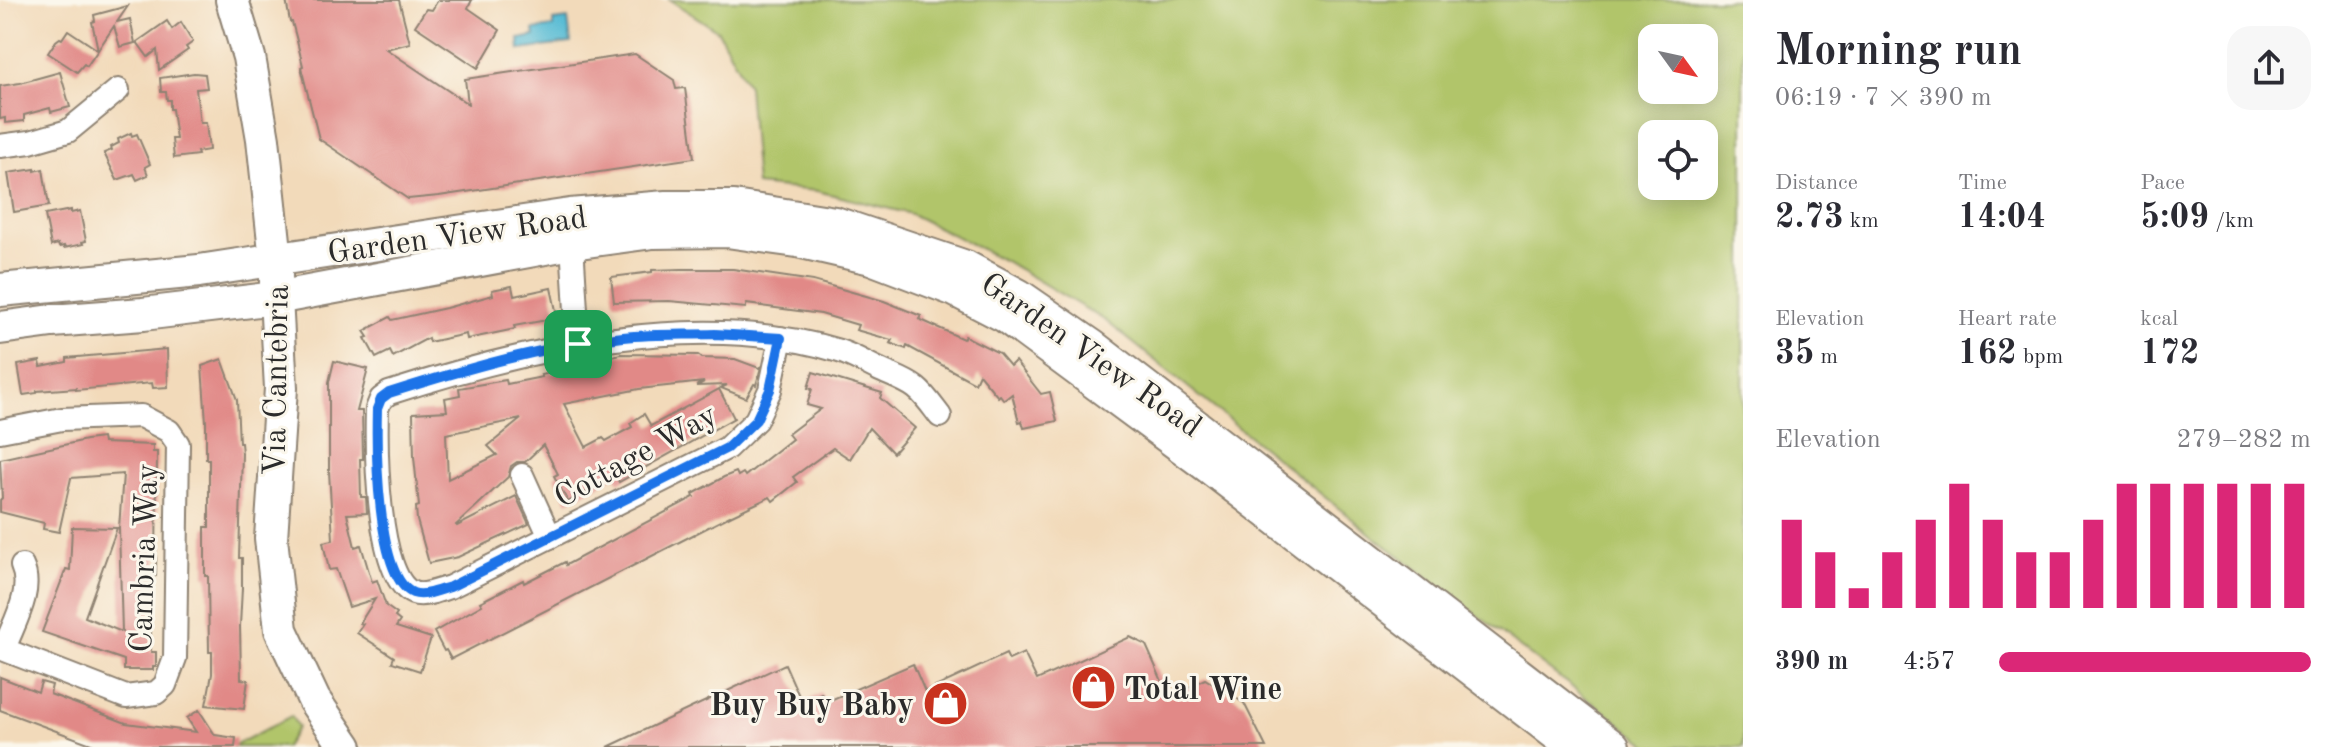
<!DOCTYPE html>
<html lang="en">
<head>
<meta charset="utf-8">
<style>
  body { margin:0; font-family:"Old Standard TT",serif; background:#f7f7f7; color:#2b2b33; height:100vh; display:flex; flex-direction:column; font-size:30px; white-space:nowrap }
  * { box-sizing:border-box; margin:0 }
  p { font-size:26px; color:#7c7c81 }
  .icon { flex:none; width:44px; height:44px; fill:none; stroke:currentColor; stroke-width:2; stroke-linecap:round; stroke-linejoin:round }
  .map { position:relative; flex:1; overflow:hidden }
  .drawer { display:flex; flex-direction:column; background:#fff; width:600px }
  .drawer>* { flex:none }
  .needle { width:52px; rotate:123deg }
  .buttons { position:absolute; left:1638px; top:24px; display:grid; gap:16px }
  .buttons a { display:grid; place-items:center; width:80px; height:80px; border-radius:16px; background:#fff; box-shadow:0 4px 20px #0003; font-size:40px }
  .pin { position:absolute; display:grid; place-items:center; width:68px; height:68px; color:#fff; margin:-34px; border-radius:16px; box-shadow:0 4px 12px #0006 }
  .round { display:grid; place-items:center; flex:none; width:84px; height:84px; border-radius:24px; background:#f7f7f7 }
  .summary { display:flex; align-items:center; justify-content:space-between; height:136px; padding:0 32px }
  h1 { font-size:44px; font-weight:800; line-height:60px }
  .stats { display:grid; grid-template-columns:repeat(3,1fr); gap:12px; height:136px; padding:8px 32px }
  .stats div { display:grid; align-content:center }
  .stats b { font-size:34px; font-weight:800 }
  .stats small { font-size:22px; font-weight:400 }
  .stats p { font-size:22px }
  .chart { height:224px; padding:16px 32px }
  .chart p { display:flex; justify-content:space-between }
  .chart svg { width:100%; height:144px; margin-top:8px; stroke:#db2777; stroke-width:6 }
  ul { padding:0 32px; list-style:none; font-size:26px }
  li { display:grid; grid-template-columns:128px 96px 1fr; align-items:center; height:60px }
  li i { height:20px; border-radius:10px; background:#db2777 }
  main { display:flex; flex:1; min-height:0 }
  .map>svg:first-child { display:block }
  .green { fill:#b1c56a; stroke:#6e784a; stroke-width:2; fill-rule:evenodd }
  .water { fill:#56bbd4; stroke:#407380; stroke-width:2 }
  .building { fill:#e18987; fill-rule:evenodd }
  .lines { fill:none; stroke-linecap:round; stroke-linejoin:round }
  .minor-casing { stroke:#8e8272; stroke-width:26 }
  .secondary-casing { stroke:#8e8272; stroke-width:36 }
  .minor { stroke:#fff; stroke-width:22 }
  .secondary { stroke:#fff; stroke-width:32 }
  .route-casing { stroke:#fff; stroke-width:16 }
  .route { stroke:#1a73e8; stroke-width:10 }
  .labels { text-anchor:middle; stroke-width:6; stroke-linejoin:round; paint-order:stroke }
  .street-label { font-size:32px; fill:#2b2b2b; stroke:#fbf7ec }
  .poi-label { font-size:32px; font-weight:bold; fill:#2b2b2b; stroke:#fbf7ec; text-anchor:start }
</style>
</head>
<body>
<main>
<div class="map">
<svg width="1743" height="747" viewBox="0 0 1743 747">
  <rect width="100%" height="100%" fill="#fbf7ec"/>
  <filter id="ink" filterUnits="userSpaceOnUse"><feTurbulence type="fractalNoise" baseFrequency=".0125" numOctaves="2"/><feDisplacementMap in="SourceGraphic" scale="16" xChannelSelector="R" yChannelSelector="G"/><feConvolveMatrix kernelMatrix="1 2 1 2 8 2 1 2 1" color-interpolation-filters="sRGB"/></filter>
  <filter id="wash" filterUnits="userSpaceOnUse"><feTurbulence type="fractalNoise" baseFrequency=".006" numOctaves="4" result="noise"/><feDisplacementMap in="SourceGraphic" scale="32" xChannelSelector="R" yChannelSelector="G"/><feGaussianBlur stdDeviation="1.8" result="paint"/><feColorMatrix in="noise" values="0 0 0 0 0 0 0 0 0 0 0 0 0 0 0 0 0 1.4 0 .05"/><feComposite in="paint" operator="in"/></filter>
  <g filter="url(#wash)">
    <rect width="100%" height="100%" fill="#f2daba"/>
    <g class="green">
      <path d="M670,0h1073v747h-92l-274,-208 -271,-218 -101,-60 -94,-47 -94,-23 -61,-6 -8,-99 -30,-55zM1652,38h52v52h-52zM1652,134h52v52h-52z"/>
      <path d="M291,716l7,11 -13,20h-53z"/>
    </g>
    <path class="water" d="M568,19l3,24 -51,7 -1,-11 16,-3 -1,-6 19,-3v-6z"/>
    <g id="blocks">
      <g class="building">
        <path d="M286,0h113l11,43 -24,6 82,55 -3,-25 170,-25 39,26 2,9 9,-1 9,70 -255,38 -31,3 -89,-60 -18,-72 2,-1 -7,-29 -4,-15h-2z"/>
        <path d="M438,0h34l-4,8 32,22 -22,38 -63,-42 11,-17 6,1z"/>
        <path d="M128,6l-11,16 13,-3 5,24 -15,4 -6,-21 -16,24 -6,-28 3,-1 -1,-6z"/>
        <path d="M167,21l5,8 9,-7 12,20 -7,5 2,3 -29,20 -2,-20 -9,7 -11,-15z"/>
        <path d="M68,30l30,20 -11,16 -3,-2 -7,8 -29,-19 8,-12 4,-3 2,1z"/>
        <path d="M60,72l10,35 -19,5 -1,-4 -26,7v6l-19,2v-5l-5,1v-33l20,-3z"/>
        <path d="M194,73l11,1 2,14 -11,1 4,34h6l3,27 -12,2 1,3 -24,3 -2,-19h4l-4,-30h-2v-9h-3l-1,-8h-5l-1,-14z"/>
        <path d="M131,133l1,3 5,-2 13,30 -5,3 3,8 -11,5 -3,-6 -17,6 -13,-27 8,-3 -1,-3 8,-4 -1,-4z"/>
        <path d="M35,169v2l8,-2 6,37 -35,6 -6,-39z"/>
        <path d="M71,210v3l9,-2 6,30 -4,1 1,2 -19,4v-2l-5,1 -1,-3 -7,2 -6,-31z"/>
        <path d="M682,269h51l80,12 71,20 37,15 -2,3 44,20 2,-3 34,17 11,13 5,-5 26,33 9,-2 7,29 -33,7 -2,-7 -3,1 -7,-28 -8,6 -4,-5 -2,2 -19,-23 -4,9 -68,-37 -1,3 -16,-6 2,-3 -36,-10 2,-5 -37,-11 -75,-10v4l-77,-7 -55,1 -3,-25 41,-5v-2z"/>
        <path d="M512,286l2,10 37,-8 6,27 -6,1 1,3 -38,7 1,3 -48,10 -1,-5 -37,8 -1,-4 -35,19 -3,-6 -14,7 -11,-20 3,-1 -4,-6 26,-14 2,3 54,-12 47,-13 -1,-5z"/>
        <path d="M167,349l1,38 -15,1 -1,-5 -76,7v-2l-39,3v2l-14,2 -5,-30 22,-4 1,6 26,-5v-4z"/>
        <path d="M621,354l77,1 4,3 33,1 24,9 2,-1 -5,18 -2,-1 -8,14 -25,-10 6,-3 -31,1 8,-4 -65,7 -75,15 22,43 17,-9 3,3 26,-14 -2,-4 14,-9 7,12 68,-37 15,29 -115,64 -3,-6 -48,26 -14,-26 4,-2 -15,-29 -18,17h-8l-6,4 -3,11 -52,48 1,1 59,-30 13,28 -71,33 -29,6 -12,-43 -1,-13 3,-1 -5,-49 -1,-44 34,-2 -2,-13 15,-3 -1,-7 47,-8 1,4 35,-7 -1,-2 41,-8 -1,-4zM521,419l-33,27 9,9 -49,24 -2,-45z"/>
        <path d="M222,359l15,41 2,43h2l1,10 -3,105h3v30l-2,38 1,53 7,1 -4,29 -38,-4 6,-31v-22h-3l-1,-76h-3v-49h4v-68h-3v-37l-4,-56z"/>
        <path d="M334,361l34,8 -11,42h5l1,48h-3l1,38h5l1,16 -20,1 8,33 6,-2 11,37 5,-2 9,26 11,8 -2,3 5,4 -4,6 35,11 -11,33 -28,-9 2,-5 -37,-24 6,-9 -3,-1 15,-24 -26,8 -13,-38 -7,1 -6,-28 10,-2 -4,-69v-89z"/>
        <path d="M813,372l69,21 -2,5 35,30 -22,25 -24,-25 -19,31 -17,-11 -40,29 4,5 -24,19 -3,-4 -38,18 -281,144 -5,-9 -2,1 -10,-19 48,-27 -2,-3 43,-22 1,3 41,-21 1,3 128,-68 -1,-3 31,-17 12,-5 2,4 5,-3 2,3 47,-37 -4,-5 33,-25 -14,-4 5,-16 -4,-1z"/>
        <path d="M102,438l1,5 50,2v7h4l-1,124 -5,1v75h5v15h-3v3h-29v-10l-82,-28 24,-63 4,1 2,-43 45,1 -32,89 37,15 -3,-104 4,-54 -52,4 -12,54 -16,-3 1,-6 -44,-11v-12l2,-2 -2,-39 86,-19z"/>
        <path d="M1130,637l16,8 23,52 36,-18 39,24 22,44h-658l177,-83 17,39 19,-10 5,9 87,-38 12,28 81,-38 3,6 15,-7 13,27z"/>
        <path d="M0,677l38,15 3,-10 11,3 -2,9 76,29 70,9 -9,-14 12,-8 16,25 21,3 -1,9h-136l-99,-37z"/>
      </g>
    </g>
  </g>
  <g filter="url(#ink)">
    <use href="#blocks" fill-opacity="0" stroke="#8e8272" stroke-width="2"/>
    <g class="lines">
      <defs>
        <g id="minor">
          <path d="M0,146l30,-4 38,-11 50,-41"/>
          <path d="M572,243l6,101"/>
          <path d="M781,338l-11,52 -14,30 -29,28 -277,139c-11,3 -26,10 -37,6 -37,-15 -37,-148 -36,-184l4,-10 8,-6c137,-44 309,-85 450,-42 13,4 26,12 39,18 12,6 28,11 38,19 9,7 17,19 24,28"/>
          <path d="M0,431l62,-12 79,-3 28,15 9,13 -3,214 -10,27 -9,8 -30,4 -126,-49"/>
          <path d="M522,475l28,62"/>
          <path d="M4,649c9,-25 30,-58 18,-83"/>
        </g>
        <g id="secondary">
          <path d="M232,0l17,57 14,82 13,121v38l5,90 -10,150 10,92 33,70 32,47"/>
          <path d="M0,290l199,-19 371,-56 96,-8h68l101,16 131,44 52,28 74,51 521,401"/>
          <path d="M0,328l52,-7 91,-7 133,-16 296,-55 81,-11 74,-1 70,10 74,17 84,32 50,26 204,151 364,280"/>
        </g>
      </defs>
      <use href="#minor" class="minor-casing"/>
      <use href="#secondary" class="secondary-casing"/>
      <use href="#minor" class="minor"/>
      <use href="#secondary" class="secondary"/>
    </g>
  </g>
  <g class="lines" filter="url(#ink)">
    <defs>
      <path id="route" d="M715,334l66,4 -11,52 -14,30 -29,28 -277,139c-11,3 -26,10 -37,6 -37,-15 -37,-148 -36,-184l4,-10 8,-6c76,-24 155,-47 234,-56 30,-3 62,-2 92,-3z"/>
    </defs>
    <use href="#route" class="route-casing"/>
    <use href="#route" class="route"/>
  </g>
  <defs>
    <symbol id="shop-disc" viewBox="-11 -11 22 22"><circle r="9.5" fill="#c8321e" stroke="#fbf7ec"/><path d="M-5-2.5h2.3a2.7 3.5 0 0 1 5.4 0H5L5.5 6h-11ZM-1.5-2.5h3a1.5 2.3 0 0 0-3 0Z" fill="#fff"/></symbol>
  </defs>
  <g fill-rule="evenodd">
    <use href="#shop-disc" x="1068" y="662" width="51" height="51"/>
    <use href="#shop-disc" x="920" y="678" width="51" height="51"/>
  </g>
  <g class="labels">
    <g class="street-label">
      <text transform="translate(457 234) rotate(-8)" y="11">Garden View Road</text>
      <text transform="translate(1092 354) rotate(35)" y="11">Garden View Road</text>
      <text transform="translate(275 380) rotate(-89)" y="11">Via Cantebria</text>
      <text transform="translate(635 455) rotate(-29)" y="11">Cottage Way</text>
      <text transform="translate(143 558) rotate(-88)" y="11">Cambria Way</text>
    </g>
    <g class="poi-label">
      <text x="1124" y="699">Total Wine</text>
      <text x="914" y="715" text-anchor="end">Buy Buy Baby</text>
    </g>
  </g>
</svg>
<div class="buttons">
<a><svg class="needle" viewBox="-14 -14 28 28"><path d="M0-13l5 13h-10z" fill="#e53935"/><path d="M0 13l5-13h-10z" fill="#7c7c81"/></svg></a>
<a><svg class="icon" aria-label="locate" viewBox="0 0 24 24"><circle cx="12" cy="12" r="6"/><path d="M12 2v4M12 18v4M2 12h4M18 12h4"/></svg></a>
</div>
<div class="pin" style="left:578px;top:344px;background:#1e9e55"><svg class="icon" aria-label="arrive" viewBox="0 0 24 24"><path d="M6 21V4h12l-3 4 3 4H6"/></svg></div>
</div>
<section class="drawer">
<div class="summary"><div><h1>Morning run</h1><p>06:19 · 7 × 390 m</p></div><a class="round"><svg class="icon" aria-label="share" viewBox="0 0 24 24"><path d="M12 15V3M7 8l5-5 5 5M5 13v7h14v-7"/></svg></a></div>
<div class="stats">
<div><p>Distance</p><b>2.73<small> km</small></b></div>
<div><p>Time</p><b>14:04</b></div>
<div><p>Pace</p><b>5:09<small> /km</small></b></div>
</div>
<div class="stats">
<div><p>Elevation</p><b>35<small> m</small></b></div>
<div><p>Heart rate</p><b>162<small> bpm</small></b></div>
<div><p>kcal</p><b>172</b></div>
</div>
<div class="chart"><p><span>Elevation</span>279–282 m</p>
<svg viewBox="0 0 160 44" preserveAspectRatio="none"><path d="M5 44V17M15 44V27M25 44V38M35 44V27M45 44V17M55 44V6M65 44V17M75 44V27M85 44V27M95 44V17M105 44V6M115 44V6M125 44V6M135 44V6M145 44V6M155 44V6"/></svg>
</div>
<ul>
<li><b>390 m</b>4:57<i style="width:100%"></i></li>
</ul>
</section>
</main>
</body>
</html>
